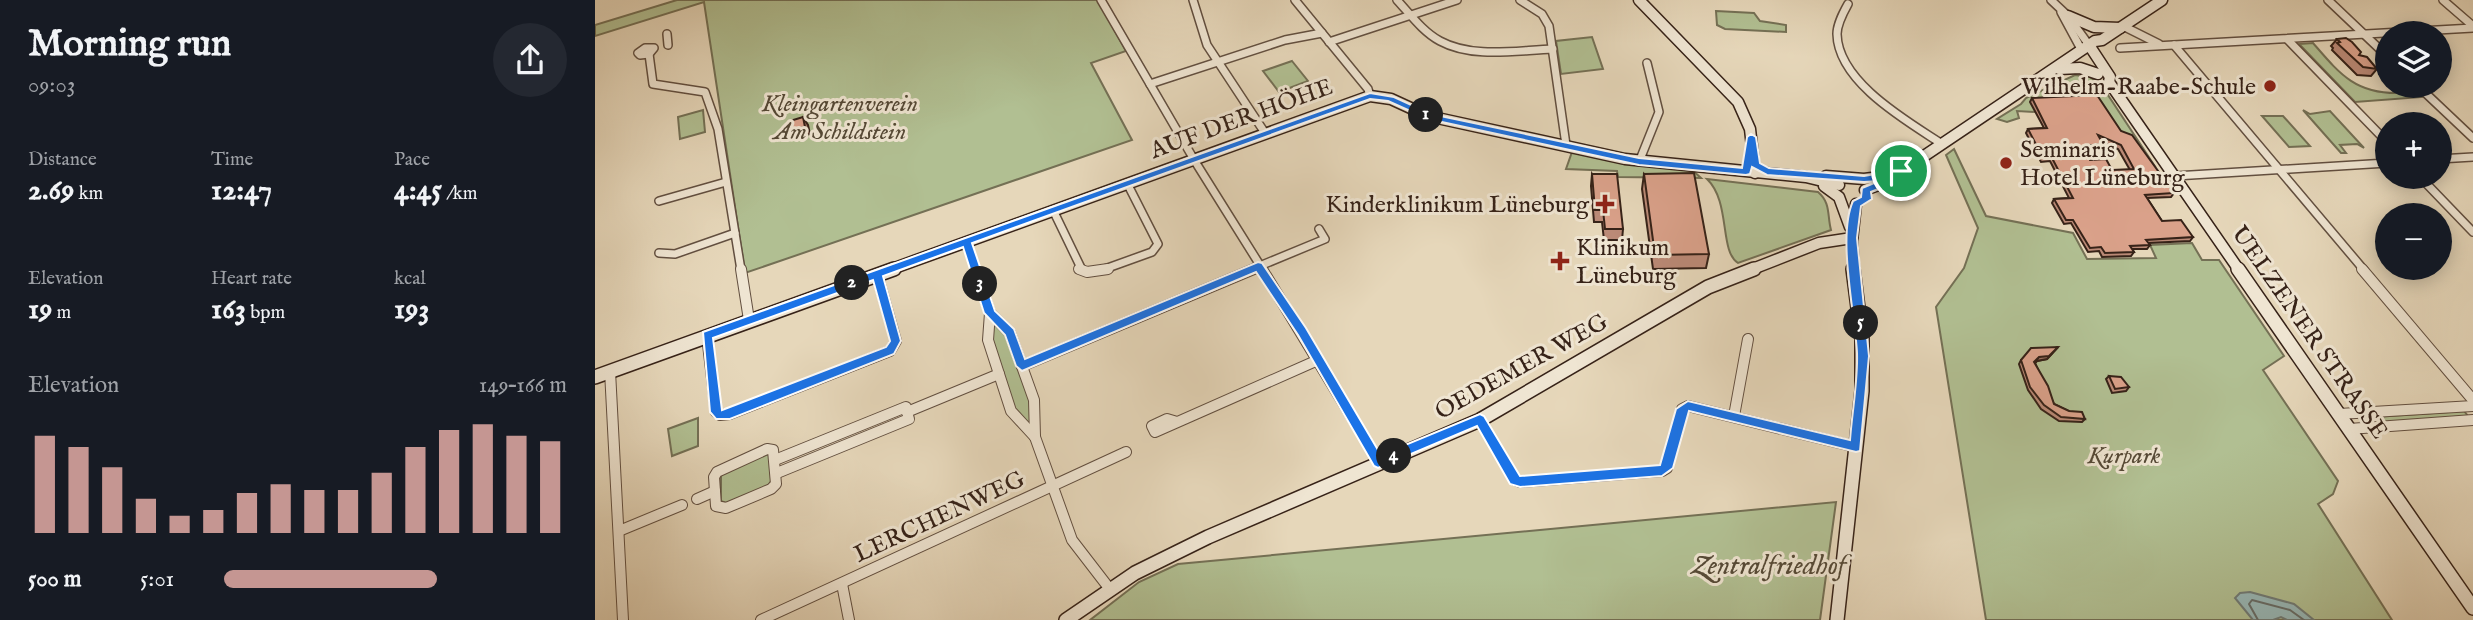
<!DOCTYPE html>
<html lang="en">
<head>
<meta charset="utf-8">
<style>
  body { margin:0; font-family:"IM FELL English",serif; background:#242831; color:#f1f3f6; height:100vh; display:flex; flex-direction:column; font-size:26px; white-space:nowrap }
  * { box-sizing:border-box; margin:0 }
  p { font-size:23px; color:#9ea1a6 }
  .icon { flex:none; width:38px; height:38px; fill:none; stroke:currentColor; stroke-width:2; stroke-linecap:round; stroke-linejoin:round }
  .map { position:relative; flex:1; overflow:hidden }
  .drawer { display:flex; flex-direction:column; background:#171b24; width:595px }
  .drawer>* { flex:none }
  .controls { position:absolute; left:1780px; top:21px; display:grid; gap:14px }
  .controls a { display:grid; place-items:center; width:77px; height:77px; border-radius:50%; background:#171b24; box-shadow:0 4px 18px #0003; font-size:35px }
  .pin { position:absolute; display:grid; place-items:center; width:60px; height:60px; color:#fff; margin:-30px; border:4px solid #fff; border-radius:50%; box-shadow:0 2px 7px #0007 }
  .km { position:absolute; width:35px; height:35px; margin:-18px; border-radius:50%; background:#222; color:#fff; font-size:19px; line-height:35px; text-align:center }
  .round { display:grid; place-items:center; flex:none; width:74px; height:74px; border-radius:37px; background:#242831 }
  .overview { display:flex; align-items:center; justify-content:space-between; height:119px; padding:0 28px }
  h1 { font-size:38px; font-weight:700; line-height:52px }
  .figures { display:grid; grid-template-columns:repeat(3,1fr); gap:10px; height:119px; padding:7px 28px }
  .figures div { display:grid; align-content:center }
  .figures b { font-size:30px; font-weight:700 }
  .figures small { font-size:19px; font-weight:400 }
  .figures p { font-size:19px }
  .chart { height:196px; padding:14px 28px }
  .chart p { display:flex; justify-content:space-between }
  .chart svg { width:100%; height:126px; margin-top:7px; stroke:#c59692; stroke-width:6 }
  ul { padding:0 28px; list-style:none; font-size:23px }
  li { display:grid; grid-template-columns:112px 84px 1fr; align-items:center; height:52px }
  li i { height:18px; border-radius:9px; background:#c59692 }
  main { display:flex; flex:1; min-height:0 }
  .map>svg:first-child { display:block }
  .green { fill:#b1bf92; stroke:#747055; stroke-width:2 }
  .water { fill:#98b8b7; stroke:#717c77; stroke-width:2 }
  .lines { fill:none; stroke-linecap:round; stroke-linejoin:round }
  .shore { stroke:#676d68; stroke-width:2 }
  .street-far1-casing { stroke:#624f40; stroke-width:10 }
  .street-casing { stroke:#624f40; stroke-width:12 }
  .secondary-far1-casing { stroke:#362218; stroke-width:13 }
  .secondary-casing { stroke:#362218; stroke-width:16 }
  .street-far1 { stroke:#efe5d2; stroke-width:7 }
  .street { stroke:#efe5d2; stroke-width:10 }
  .secondary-far1 { stroke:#efe5d2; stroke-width:10 }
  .secondary { stroke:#efe5d2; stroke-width:13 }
  .wall { fill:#bb8a77; stroke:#362218; stroke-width:2; fill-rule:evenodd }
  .shaded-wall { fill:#997161; stroke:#362218; stroke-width:2 }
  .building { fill:#daa18a; stroke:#362218; stroke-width:2; fill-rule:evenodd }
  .route { fill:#1a73e8; stroke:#fff; stroke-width:2; fill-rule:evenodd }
  .poi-dot { fill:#8f2418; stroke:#efe5d2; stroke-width:2.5 }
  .labels { text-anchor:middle; stroke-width:6; stroke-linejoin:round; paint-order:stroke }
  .poi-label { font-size:24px; fill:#362218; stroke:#efe5d2; text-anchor:end }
  .park-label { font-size:24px; font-style:italic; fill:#554936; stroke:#efe5d2 }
  .street-label { font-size:24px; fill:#362218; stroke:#efe5d2 }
  .near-park-label { font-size:28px; font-style:italic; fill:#554936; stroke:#efe5d2 }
</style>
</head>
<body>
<main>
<section class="drawer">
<div class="overview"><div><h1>Morning run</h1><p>09:03</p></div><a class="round"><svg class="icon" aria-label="share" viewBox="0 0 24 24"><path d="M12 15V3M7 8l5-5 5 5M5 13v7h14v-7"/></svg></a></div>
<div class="figures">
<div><p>Distance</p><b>2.69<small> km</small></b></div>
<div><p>Time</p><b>12:47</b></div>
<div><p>Pace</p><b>4:45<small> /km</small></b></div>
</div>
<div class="figures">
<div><p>Elevation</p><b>19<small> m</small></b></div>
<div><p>Heart rate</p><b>163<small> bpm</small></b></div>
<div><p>kcal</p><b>193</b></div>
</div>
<div class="chart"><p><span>Elevation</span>149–166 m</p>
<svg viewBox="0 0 160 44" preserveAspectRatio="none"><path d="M5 44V10M15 44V14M25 44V21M35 44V32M45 44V38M55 44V36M65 44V30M75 44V27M85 44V29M95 44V29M105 44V23M115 44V14M125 44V8M135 44V6M145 44V10M155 44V12"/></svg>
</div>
<ul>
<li><b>500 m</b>5:01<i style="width:62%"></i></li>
</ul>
</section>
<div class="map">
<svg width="1878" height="620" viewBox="0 0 1878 620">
  <rect width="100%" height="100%" fill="#e6d7ba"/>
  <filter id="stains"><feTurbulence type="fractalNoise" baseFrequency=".00286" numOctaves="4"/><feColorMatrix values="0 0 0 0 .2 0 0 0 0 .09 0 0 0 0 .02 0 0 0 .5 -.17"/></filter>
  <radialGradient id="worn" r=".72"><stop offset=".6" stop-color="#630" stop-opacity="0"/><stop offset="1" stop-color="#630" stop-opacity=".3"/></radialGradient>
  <g class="green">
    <path d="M82,0h421l28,51 -35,12 41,77 -387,133 -41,-271 -109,34v-11z"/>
    <path d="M1121,11l38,2 6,8 26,4v7l-61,-3 -8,-4z"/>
    <path d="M997,37l11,32 -42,5 -5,-33z"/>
    <path d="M1718,43c26,30 42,51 86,50l-3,-7h14l12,11 -67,5 -56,-58z"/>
    <path d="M697,61l16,20 -29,11 -16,-21z"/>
    <path d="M1480,75l15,2 12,9 52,79 -118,-53 -19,-1 2,7 -12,4 -10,-3 24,-15 5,-6z"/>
    <path d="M108,110l2,22 -25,7 -2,-22z"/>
    <path d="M1708,110l7,4 20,-3 34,37 -7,-4 -17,1 6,8h-5z"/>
    <path d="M1667,116h21l27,30 -21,1z"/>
    <path d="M1359,149l32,67 87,17 14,26 69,-1 -6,-13 42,-2 10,17h17l65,96 -21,14 75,111 -5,13 -15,10 74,116h-406l-50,-313 28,-39 14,-40 -32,-73z"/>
    <path d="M977,152l43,9 76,8 10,9 -83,-1 -1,-6 -51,-2z"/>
    <path d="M1112,179l111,13c13,11 9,23 13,38l-93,33c-19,-12 -7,-61 -31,-84z"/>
    <path d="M397,319l15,16 24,66 1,28 -17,-19 -24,-71z"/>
    <path d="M1869,411l4,5 -106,8 -3,-6z"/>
    <path d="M103,418v28l-26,10 -4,-27z"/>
    <path d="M170,453l5,2c1,7 4,17 2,23 -3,16 -33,21 -46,25l-5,-2v-29z"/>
    <path d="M1241,502l-16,118h-730l49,-38 39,-18z"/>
  </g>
  <path class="water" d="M1655,592l44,12 20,16h-27l-6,-3 -8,3h-20l-18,-22 5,-5z"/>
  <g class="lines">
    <path class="shore" d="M1663,620l-9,-16 3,-4 38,10 14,10"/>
    <defs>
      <g id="street-far1">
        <path d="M506,0l95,163 67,107"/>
        <path d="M598,0l14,45 58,88"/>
        <path d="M700,0l73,89 2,7"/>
        <path d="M802,0c13,14 26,32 43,41 33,18 78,9 113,8"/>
        <path d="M925,0l22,14 7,12 17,119"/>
        <path d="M1456,0l17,16 21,29"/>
        <path d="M1733,0l59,56"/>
        <path d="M1848,0l30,26"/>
        <path d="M1253,4c-5,9 -11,20 -11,30 1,48 70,87 105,110"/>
        <path d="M1466,12l20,37"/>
        <path d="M1528,26l36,18"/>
        <path d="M72,34l1,11"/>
        <path d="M1692,39l100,103"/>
        <path d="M734,42l128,-42"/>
        <path d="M1579,45l190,225"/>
        <path d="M50,48h9l-5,6 -9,1 -2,-2z"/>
        <path d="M1525,48l353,-20"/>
        <path d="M54,54l4,30 52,8 13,37 23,141"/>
        <path d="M555,84l135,-44 37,-7"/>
        <path d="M1823,86l55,52"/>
        <path d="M1844,159l34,-2"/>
        <path d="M1044,162l20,-50 -12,-49"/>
        <path d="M1580,176l212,-13"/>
        <path d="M1825,177l53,55"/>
        <path d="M64,201l67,-19"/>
        <path d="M458,210l29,60"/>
        <path d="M371,242l10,28"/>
        <path d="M64,253l16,1 60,-21"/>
        <path d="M507,270l50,-18 6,-8 -31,-61"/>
        <path d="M655,270l75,-31 -6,-10"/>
      </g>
      <g id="street">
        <path d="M146,269l8,51"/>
        <path d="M380,269l15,44 -2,27 23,71 24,26"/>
        <path d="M484,269l8,3 21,-3"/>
        <path d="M667,269l117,193"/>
        <path d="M1767,269l111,131"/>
        <path d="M395,313l20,20 24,67 1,37 37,103 37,48"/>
        <path d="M112,336l9,76 4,3 10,-1 160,-63 6,-10 -19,-67"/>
        <path d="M427,366l232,-97"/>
        <path d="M15,371l13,249"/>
        <path d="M312,412l92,-38"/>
        <path d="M1744,414l134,-8"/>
        <path d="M1139,416l14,-77"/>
        <path d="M885,420l35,60 5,2 142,-11 5,-3 15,-59 6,-3 168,41"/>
        <path d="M582,422l-10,-3 -15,7 3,6 163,-72"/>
        <path d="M1754,429l124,-9"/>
        <path d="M172,449l6,1 3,34 -5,5 -45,19 -10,-2 -2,-29 3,-5z"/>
        <path d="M180,460l131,-53 1,5"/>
        <path d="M182,473l132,-54 -2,-7"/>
        <path d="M102,499l18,-8"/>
        <path d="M24,531l63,-26"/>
        <path d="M247,584l7,36"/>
        <path d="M166,620l365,-168"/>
      </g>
      <g id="secondary-far1">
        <path d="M1044,0l99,102 12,27 5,44"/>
        <path d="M1473,16l26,11 26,1"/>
        <path d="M1494,45l21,32 -1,5 130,188"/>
        <path d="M1464,69l21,-1 18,6"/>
        <path d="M1231,176l38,3 24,-3"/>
        <path d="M1229,186l15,11 11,30"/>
        <path d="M1270,190l19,-7 211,-142 7,-1 60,-40"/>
        <path d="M294,270l481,-174 21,3 37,17 197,43 181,18 33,8"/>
        <path d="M1155,270l69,-27 33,-5"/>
        <path d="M1259,270l-2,-29 4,-37"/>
      </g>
      <g id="secondary">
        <path d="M1643,269l235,339"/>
        <path d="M0,377l299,-108"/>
        <path d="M471,620l69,-47 73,-36 272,-117 228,-133 46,-18"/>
        <path d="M1242,620l25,-229v-52l-9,-70"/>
      </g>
    </defs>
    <use href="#street-far1" class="street-far1-casing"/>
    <use href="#street" class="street-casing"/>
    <use href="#secondary-far1" class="secondary-far1-casing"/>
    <use href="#secondary" class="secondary-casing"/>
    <use href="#street-far1" class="street-far1"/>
    <use href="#street" class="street"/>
    <use href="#secondary-far1" class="secondary-far1"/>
    <use href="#secondary" class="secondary"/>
  </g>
  <g class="wall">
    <path d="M1742,39l40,30 -6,7 -14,-1 -25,-25 1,-2 -2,-2z"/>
    <path d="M1437,98l89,33 53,62 -3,4 -24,1 15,23 31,16 -3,4 -41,2 1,2 -3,4h-15l2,3 -3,4 -29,1 -3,-6 -11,1 -17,-29 -7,1 -12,-21 2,-4 15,-1 -19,-37 -9,1 -15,-29 2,-4 16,-1 -14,-26zM1507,142l16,7 12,21h-18l-22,-10 -6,-11 17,-1 2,-4z"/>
    <path d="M997,174l31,55 -1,11h-18l-2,-18h-8l-3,-36z"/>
    <path d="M1049,174l65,80 -3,14 -53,1 -11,-80z"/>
    <path d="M1463,347l-11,12 -10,2 -2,2 19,41 31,15 -3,3 -23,-1 -18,-12 -13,-19 -9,-26 2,-4z"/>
    <path d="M1514,376l20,11 -3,4 -14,2 -6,-14z"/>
  </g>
  <g class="shaded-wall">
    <path d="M208,117l5,8 2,9 -12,4 -6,-8z"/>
    <path d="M1463,347l-11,12 -10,2 -5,5 7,-9z"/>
  </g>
  <g class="building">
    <path d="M1751,38l6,4 9,10 -2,3 8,2 10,12 -14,-2 -26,-24 3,-1 -3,-3z"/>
    <path d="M1502,95l24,36 11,4 42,58 -29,2 17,26 19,-1 12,17 -47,3 4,5 -20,1 4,6 -29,1 -4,-6 -11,1 -17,-28h-7l-12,-21 19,-1 -21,-40h-9l-15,-29 19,-1 -15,-30zM1503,135l23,10 13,24 -22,1 -6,-11 -16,1 -8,-14 21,-2z"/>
    <path d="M208,117l2,10 -13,3 -2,-9z"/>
    <path d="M1099,173l15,81 -54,1 -11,-81z"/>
    <path d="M997,174h25l6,55h-18l-2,-19h-8z"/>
    <path d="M1463,347l-9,9 -10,1 -5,5 14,24 6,18 15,7 13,1 3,7 -24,-2 -17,-12 -14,-18 -9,-27 10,-12z"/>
    <path d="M1514,376l12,1 8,10 -14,2z"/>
  </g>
  <path class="route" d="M775,93l24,4 37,17 208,44 103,10 5,-31 4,-3 5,3 4,26 9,5 95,8 41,-7v5l-17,11 -17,7 1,7 -11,7 -4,32 12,118 -9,95 -4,1 -167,-41 -16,57 -11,8 -142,11 -10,-3 -33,-58 -99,42 -4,-2 -76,-131 -42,-63 -234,99 -6,-5 -11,-31 -21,-22 -21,-66 -80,29 18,65 -7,13 -164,65h-14l-6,-7 -7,-80zM775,99l18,2 40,18 211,46 107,10 4,-1 2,-7 15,8 97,7 15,-1 -17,7 -1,9 -8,4c-16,35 2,112 4,152 1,28 -5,59 -7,87l-162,-39 -12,8 -16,56 -140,11 -36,-60 -4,-2 -99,41 -75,-127 -44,-65 -4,-1 -233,97 -11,-30 -19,-18 -23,-68zM278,280l17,61 -4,6 -164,63 -9,-72z"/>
  <g class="poi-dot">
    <circle cx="1675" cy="86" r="7"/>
    <circle cx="1411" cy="163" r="7"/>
    <path d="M1006.5 193.5h7v7h7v7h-7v7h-7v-7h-7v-7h7z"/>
    <path d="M961.5 250.5h7v7h7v7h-7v7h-7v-7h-7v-7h7z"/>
  </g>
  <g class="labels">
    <g class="poi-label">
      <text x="1661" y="94">Wilhelm-Raabe-Schule</text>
      <text x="1425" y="157" text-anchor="start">Seminaris<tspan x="1425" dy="28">Hotel Lüneburg</tspan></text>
      <text x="994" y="212">Kinderklinikum Lüneburg</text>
      <text x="981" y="255" text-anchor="start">Klinikum<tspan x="981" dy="28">Lüneburg</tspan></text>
    </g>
    <g class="park-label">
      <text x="245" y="111">Kleingartenverein<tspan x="245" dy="28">Am Schildstein</tspan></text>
      <text x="1529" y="463">Kurpark</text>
    </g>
    <g class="street-label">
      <text transform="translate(646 118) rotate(-20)" y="8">AUF DER HÖHE</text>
      <text transform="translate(1715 332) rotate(55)" y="8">UELZENER STRASSE</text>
      <text transform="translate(926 366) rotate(-29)" y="8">OEDEMER WEG</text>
      <text transform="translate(344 516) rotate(-25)" y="8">LERCHENWEG</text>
    </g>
    <g class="near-park-label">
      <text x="1174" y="574">Zentralfriedhof</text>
    </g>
  </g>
  <rect width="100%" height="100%" filter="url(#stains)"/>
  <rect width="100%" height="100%" fill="url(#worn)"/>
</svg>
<div class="controls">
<a><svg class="icon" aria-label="layers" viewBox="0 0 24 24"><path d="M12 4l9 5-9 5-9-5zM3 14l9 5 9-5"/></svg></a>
<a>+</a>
<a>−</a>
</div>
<div class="pin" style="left:1306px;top:171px;background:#1e9e55"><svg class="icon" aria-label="arrive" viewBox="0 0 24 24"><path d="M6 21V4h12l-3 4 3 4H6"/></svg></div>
<b class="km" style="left:831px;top:115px">1</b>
<b class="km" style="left:257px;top:283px">2</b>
<b class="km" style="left:385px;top:284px">3</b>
<b class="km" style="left:799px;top:456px">4</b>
<b class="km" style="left:1266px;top:323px">5</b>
</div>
</main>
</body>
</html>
